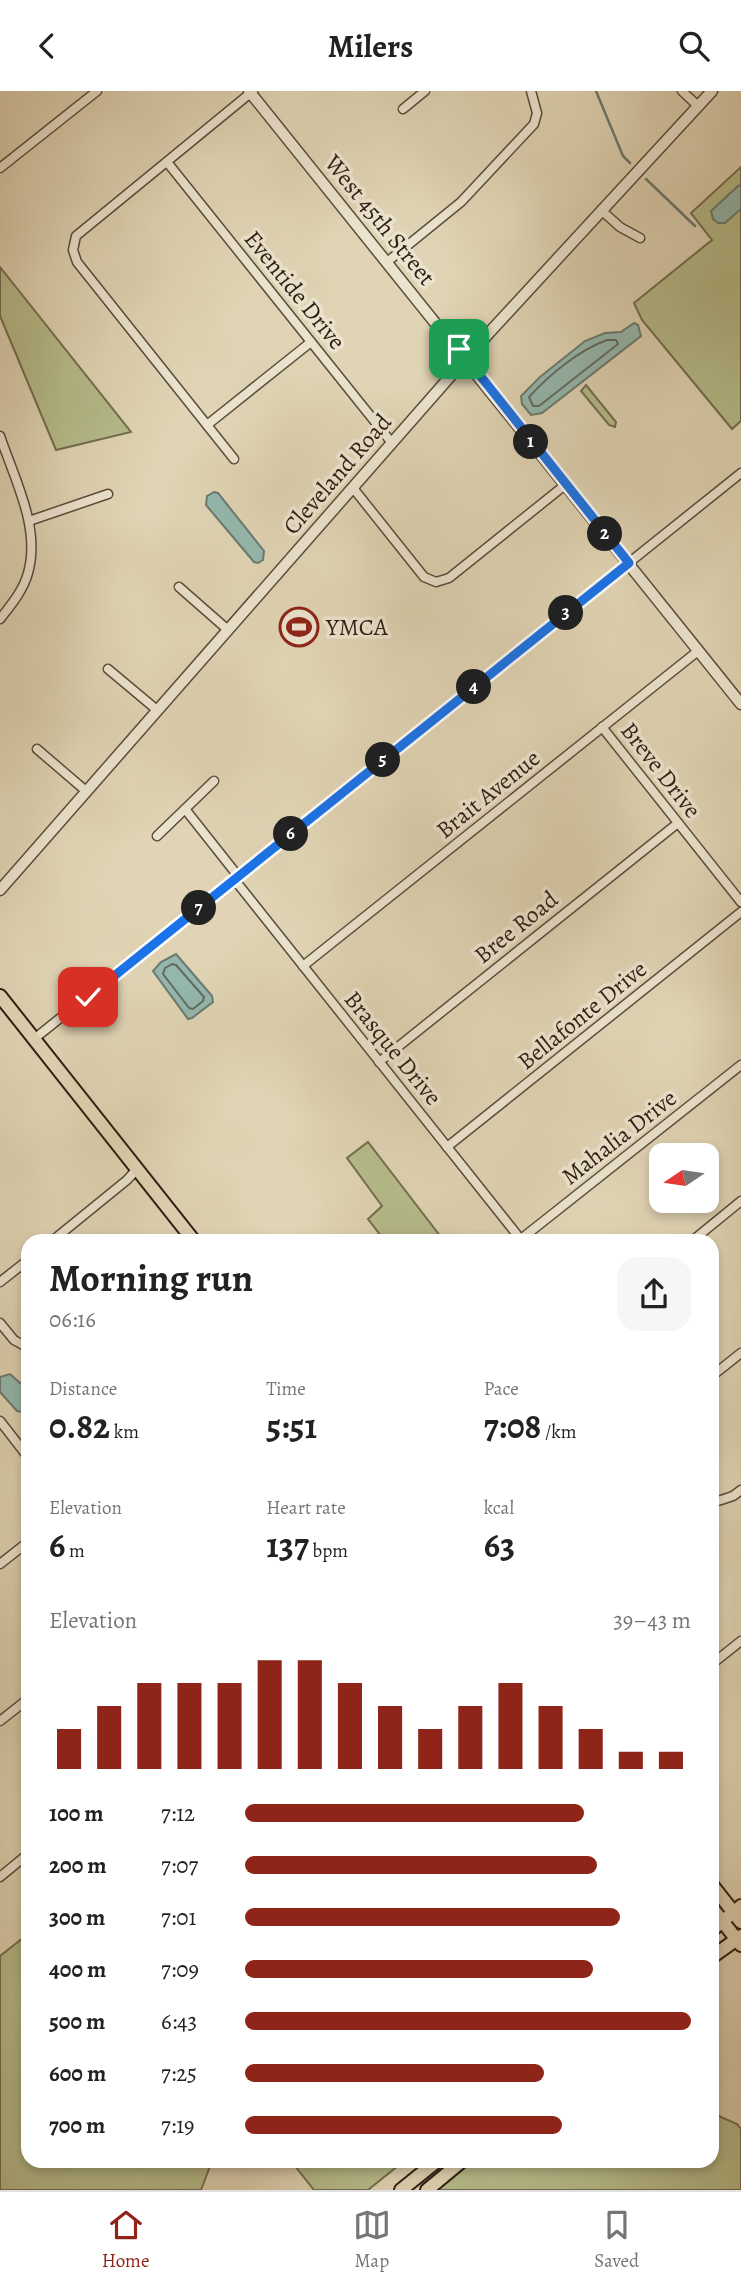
<!DOCTYPE html>
<html lang="en">
<head>
<meta charset="utf-8">
<style>
  body { margin:0; font-family:Alegreya,serif; background:#f6f6f6; color:#222; height:100vh; display:flex; flex-direction:column; font-size:26px; white-space:nowrap }
  * { box-sizing:border-box; margin:0 }
  p { font-size:23px; color:#767676 }
  .icon { flex:none; width:38px; height:38px; fill:none; stroke:currentColor; stroke-width:2; stroke-linecap:round; stroke-linejoin:round }
  .map { position:relative; flex:1; overflow:hidden }
  .sheet { position:absolute; left:21px; top:1143px; width:698px; height:934px; display:flex; flex-direction:column; background:#fff; border-radius:21px; box-shadow:0 4px 10px #0003 }
  .sheet>* { flex:none }
  .needle { width:46px; rotate:257deg }
  .fabs { position:absolute; left:649px; top:1052px; display:grid; gap:14px }
  .fabs a { display:grid; place-items:center; width:70px; height:70px; border-radius:14px; background:#fff; box-shadow:0 4px 10px #0003; font-size:35px }
  .pin { position:absolute; display:grid; place-items:center; width:60px; height:60px; color:#fff; margin:-30px; border-radius:14px; box-shadow:0 4px 10px #0006 }
  .km { position:absolute; width:35px; height:35px; margin:-18px; border-radius:50%; background:#222; color:#fff; font-size:19px; line-height:35px; text-align:center }
  .round { display:grid; place-items:center; flex:none; width:74px; height:74px; border-radius:21px; background:#f6f6f6 }
  .head { display:flex; align-items:center; justify-content:space-between; height:119px; padding:0 28px }
  h1 { font-size:38px; font-weight:700; line-height:52px }
  .metrics { display:grid; grid-template-columns:repeat(3,1fr); gap:10px; height:119px; padding:7px 28px }
  .metrics div { display:grid; align-content:center }
  .metrics b { font-size:35px; font-weight:700 }
  .metrics small { font-size:19px; font-weight:400 }
  .metrics p { font-size:19px }
  .chart { height:196px; padding:14px 28px }
  .chart p { display:flex; justify-content:space-between }
  .chart svg { width:100%; height:126px; margin-top:7px; stroke:#8f2418; stroke-width:6 }
  ul { padding:0 28px; list-style:none; font-size:23px }
  li { display:grid; grid-template-columns:112px 84px 1fr; align-items:center; height:52px }
  li i { height:18px; border-radius:9px; background:#8f2418 }
  header { display:flex; justify-content:space-between; align-items:center; height:91px; padding:0 28px; background:#fff; font-size:32px; font-weight:700 }
  .menu { display:flex; justify-content:space-around; align-items:center; height:98px; border-top:2px solid #e0e0e0; background:#fff; font-size:19px; color:#767676 }
  .menu a { display:grid; justify-items:center; gap:4px }
  .menu .on { color:#8f2418 }
  .map>svg:first-child { display:block }
  .green { fill:#b6bc8b; stroke:#726d50; stroke-width:2 }
  .water { fill:#94b8ae; stroke:#6b7a70; stroke-width:2 }
  .lines { fill:none; stroke-linecap:round; stroke-linejoin:round }
  .shore { stroke:#616b61; stroke-width:2 }
  .stream { stroke:#6b7a70; stroke-width:2.5 }
  .minor-casing { stroke:#5a4c3c; stroke-width:11 }
  .tertiary-casing { stroke:#5a4c3c; stroke-width:13 }
  .primary-casing { stroke:#2e1e14; stroke-width:16 }
  .trunk-casing { stroke:#2e1e14; stroke-width:16 }
  .minor { stroke:#ebe3ce; stroke-width:8 }
  .tertiary { stroke:#ebe3ce; stroke-width:10 }
  .primary { stroke:#e0d4b4; stroke-width:12 }
  .trunk { stroke:#e0d4b4; stroke-width:12 }
  .route-casing { stroke:#fff; stroke-width:14 }
  .route { stroke:#1a73e8; stroke-width:9 }
  .labels { text-anchor:middle; stroke-width:7; stroke-linejoin:round; paint-order:stroke }
  .street-label { font-size:24px; fill:#2e1e14; stroke:#ebe3ce }
  .poi-label { font-size:24px; fill:#2e1e14; stroke:#ebe3ce; text-anchor:start }
</style>
</head>
<body>
<header><svg class="icon" aria-label="back" viewBox="0 0 24 24"><path d="M15 5l-7 7 7 7"/></svg>Milers<svg class="icon" aria-label="search" viewBox="0 0 24 24"><circle cx="10" cy="10" r="6"/><path d="M15 15l6 6"/></svg></header>
<div class="map">
<svg width="741" height="2099" viewBox="0 0 741 2099">
  <rect width="100%" height="100%" fill="#e0d4b4"/>
  <filter id="stains"><feTurbulence type="fractalNoise" baseFrequency=".00286" numOctaves="4"/><feColorMatrix values="0 0 0 0 .2 0 0 0 0 .09 0 0 0 0 .02 0 0 0 .5 -.17"/></filter>
  <radialGradient id="worn" r=".72"><stop offset=".6" stop-color="#630" stop-opacity="0"/><stop offset="1" stop-color="#630" stop-opacity=".3"/></radialGradient>
  <g class="green">
    <path d="M741,76v254l-9,8 -90,-109 -8,-17 78,-63 -21,-27z"/>
    <path d="M0,176l131,165 -75,18 -56,-134z"/>
    <path d="M586,294l30,37 -1,5 -6,-2 -28,-34z"/>
    <path d="M368,1051l76,99h-59l-17,-22 14,-13 -35,-48z"/>
    <path d="M28,1843v227h184l-11,29h-201v-234z"/>
    <path d="M712,2022l25,11 4,5v61h-305l36,-29h240z"/>
    <path d="M291,2070h113l-36,29h-54z"/>
  </g>
  <g class="water">
    <path d="M741,94v24l-16,14h-7l-5,-4 -2,-8 27,-25z"/>
    <path d="M634,232l4,2 3,11 -99,77 -11,2 -9,-11 -1,-8 19,-19 45,-36 20,-8 16,-1z"/>
    <path d="M214,401l4,1 46,58 -1,9 -5,3 -4,-1 -48,-57 1,-9z"/>
    <path d="M176,863l36,42 1,6 -21,16 -4,1 -35,-48 8,-9z"/>
    <path d="M10,1283l10,9 8,-5v35l-11,-2 -17,-19v-15z"/>
  </g>
  <g class="lines">
    <g class="shore">
      <path d="M607,249h9l2,4 -79,62h-6l-4,-9c20,-22 50,-47 78,-57z"/>
      <path d="M172,873l4,1 28,32 -1,4 -10,8 -4,-1 -26,-34 2,-6z"/>
    </g>
    <g class="stream">
      <path d="M596,0l27,65 7,7"/>
      <path d="M646,88l49,47"/>
    </g>
    <defs>
      <g id="minor">
        <path d="M682,0l16,15"/>
        <path d="M403,18l22,-18"/>
        <path d="M167,71l225,281"/>
        <path d="M0,77l97,-77"/>
        <path d="M601,119l19,17 20,11"/>
        <path d="M387,171l74,-60 73,-78 3,-11 -6,-22"/>
        <path d="M207,334l104,-83"/>
        <path d="M0,345c14,42 41,92 28,137 -5,18 -17,32 -28,46"/>
        <path d="M234,368l-157,-197 -4,-12 3,-14 177,-145"/>
        <path d="M353,397l71,89 12,5 13,-4 116,-93"/>
        <path d="M29,430l79,-27"/>
        <path d="M179,496l49,43"/>
        <path d="M108,578l49,41"/>
        <path d="M602,636l139,175"/>
        <path d="M37,658l49,42"/>
        <path d="M185,718l53,67"/>
        <path d="M157,745l57,-55"/>
        <path d="M234,788l288,362"/>
        <path d="M303,875l395,-315"/>
        <path d="M34,948l707,-566"/>
        <path d="M379,971l299,-239"/>
        <path d="M447,1056l294,-235"/>
        <path d="M521,1148l220,-174"/>
        <path d="M52,1150l75,-61 10,-11"/>
        <path d="M692,1150l49,-40"/>
        <path d="M0,1191l28,-22"/>
        <path d="M0,1232l14,17 11,6"/>
        <path d="M712,1285l29,-23"/>
        <path d="M0,1330l28,36"/>
        <path d="M712,1412l21,-7 8,-6"/>
        <path d="M0,1473l28,-22"/>
        <path d="M712,1573l29,-23"/>
        <path d="M0,1630l28,-22"/>
        <path d="M0,1786l28,-23"/>
      </g>
      <g id="tertiary">
        <path d="M249,0l492,613"/>
        <path d="M0,799l476,-543 236,-256"/>
      </g>
      <g id="primary">
        <path d="M0,905l194,245"/>
        <path d="M712,1794l29,37"/>
        <path d="M712,1817l29,37"/>
      </g>
      <g id="trunk">
        <path d="M712,1839l29,-24"/>
        <path d="M712,1866l29,-21"/>
        <path d="M401,2099l36,-29"/>
        <path d="M427,2099l35,-29"/>
      </g>
    </defs>
    <use href="#minor" class="minor-casing"/>
    <use href="#tertiary" class="tertiary-casing"/>
    <use href="#primary" class="primary-casing"/>
    <use href="#trunk" class="trunk-casing"/>
    <use href="#minor" class="minor"/>
    <use href="#tertiary" class="tertiary"/>
    <use href="#primary" class="primary"/>
    <use href="#trunk" class="trunk"/>
  </g>
  <g class="lines">
    <defs>
      <path id="route" d="M88,906l541,-434 -170,-214"/>
    </defs>
    <use href="#route" class="route-casing"/>
    <use href="#route" class="route"/>
  </g>
  <defs>
    <symbol id="stadium-ring" viewBox="-11 -11 22 22"><circle r="9.5" fill="#ebe3ce" stroke="#8f2418" stroke-width="1.5"/><path d="M0-5a6.5 5 0 1 0 0 10a6.5 5 0 1 0 0-10ZM-3.5-1.8h7v3.6h-7Z" fill="#8f2418"/></symbol>
  </defs>
  <g fill-rule="evenodd">
    <use href="#stadium-ring" x="277" y="514" width="44" height="44"/>
  </g>
  <g class="labels">
    <g class="street-label">
      <text transform="translate(380 129) rotate(51)" y="8">West 45th Street</text>
      <text transform="translate(295 199) rotate(51)" y="8">Eventide Drive</text>
      <text transform="translate(337 383) rotate(-49)" y="8">Cleveland Road</text>
      <text transform="translate(661 679) rotate(52)" y="8">Breve Drive</text>
      <text transform="translate(488 703) rotate(-39)" y="8">Brait Avenue</text>
      <text transform="translate(516 836) rotate(-39)" y="8">Bree Road</text>
      <text transform="translate(582 924) rotate(-39)" y="8">Bellafonte Drive</text>
      <text transform="translate(393 957) rotate(51)" y="8">Brasque Drive</text>
      <text transform="translate(619 1046) rotate(-38)" y="8">Mahalia Drive</text>
    </g>
    <g class="poi-label">
      <text x="326" y="544">YMCA</text>
    </g>
  </g>
  <rect width="100%" height="100%" filter="url(#stains)"/>
  <rect width="100%" height="100%" fill="url(#worn)"/>
</svg>
<div class="fabs">
<a><svg class="needle" viewBox="-14 -14 28 28"><path d="M0-13l5 13h-10z" fill="#e53935"/><path d="M0 13l5-13h-10z" fill="#767676"/></svg></a>
</div>
<div class="pin" style="left:459px;top:258px;background:#1e9e55"><svg class="icon" aria-label="arrive" viewBox="0 0 24 24"><path d="M6 21V4h12l-3 4 3 4H6"/></svg></div>
<div class="pin" style="left:88px;top:906px;background:#d93025"><svg class="icon" aria-label="check" viewBox="0 0 24 24"><path d="M5 12l5 5 9-10"/></svg></div>
<b class="km" style="left:531px;top:351px">1</b>
<b class="km" style="left:605px;top:443px">2</b>
<b class="km" style="left:566px;top:522px">3</b>
<b class="km" style="left:474px;top:596px">4</b>
<b class="km" style="left:383px;top:669px">5</b>
<b class="km" style="left:291px;top:743px">6</b>
<b class="km" style="left:199px;top:817px">7</b>
<section class="sheet">
<div class="head"><div><h1>Morning run</h1><p>06:16</p></div><a class="round"><svg class="icon" aria-label="share" viewBox="0 0 24 24"><path d="M12 15V3M7 8l5-5 5 5M5 13v7h14v-7"/></svg></a></div>
<div class="metrics">
<div><p>Distance</p><b>0.82<small> km</small></b></div>
<div><p>Time</p><b>5:51</b></div>
<div><p>Pace</p><b>7:08<small> /km</small></b></div>
</div>
<div class="metrics">
<div><p>Elevation</p><b>6<small> m</small></b></div>
<div><p>Heart rate</p><b>137<small> bpm</small></b></div>
<div><p>kcal</p><b>63</b></div>
</div>
<div class="chart"><p><span>Elevation</span>39–43 m</p>
<svg viewBox="0 0 160 44" preserveAspectRatio="none"><path d="M5 44V30M15 44V22M25 44V14M35 44V14M45 44V14M55 44V6M65 44V6M75 44V14M85 44V22M95 44V30M105 44V22M115 44V14M125 44V22M135 44V30M145 44V38M155 44V38"/></svg>
</div>
<ul>
<li><b>100 m</b>7:12<i style="width:76%"></i></li>
<li><b>200 m</b>7:07<i style="width:79%"></i></li>
<li><b>300 m</b>7:01<i style="width:84%"></i></li>
<li><b>400 m</b>7:09<i style="width:78%"></i></li>
<li><b>500 m</b>6:43<i style="width:100%"></i></li>
<li><b>600 m</b>7:25<i style="width:67%"></i></li>
<li><b>700 m</b>7:19<i style="width:71%"></i></li>
</ul>
</section>
</div>
<nav class="menu">
<a class="on"><svg class="icon" aria-label="home" viewBox="0 0 24 24"><path d="M3 11l9-7 9 7M6 9v11h12V9"/></svg>Home</a>
<a><svg class="icon" aria-label="map" viewBox="0 0 24 24"><path d="M3 6l6-2 6 2 6-2v14l-6 2-6-2-6 2zM9 4v14M15 6v14"/></svg>Map</a>
<a><svg class="icon" aria-label="saved" viewBox="0 0 24 24"><path d="M7 4h10v16l-5-4-5 4z"/></svg>Saved</a>
</nav>
</body>
</html>
